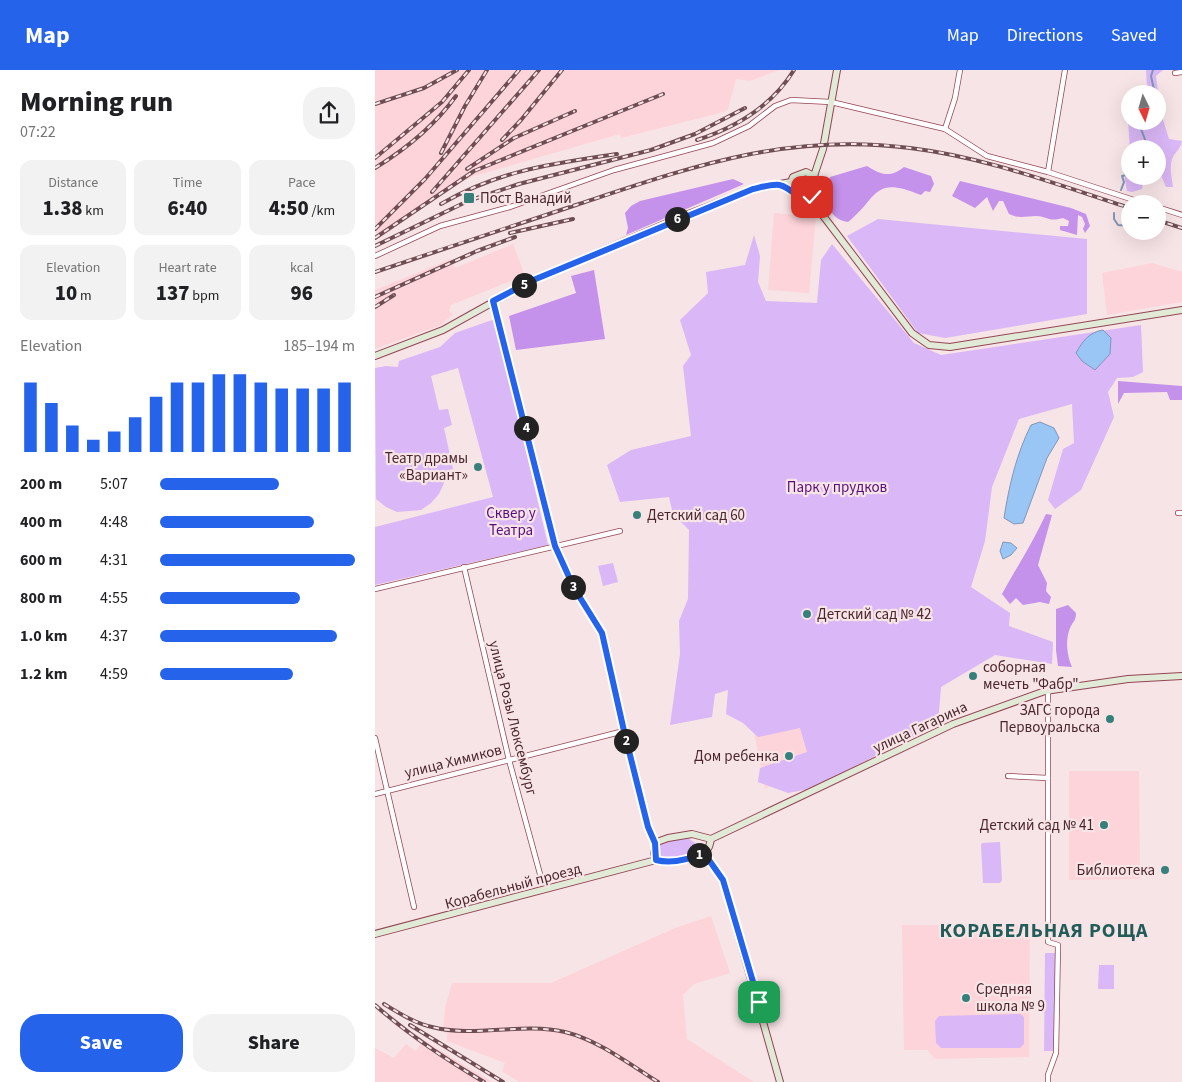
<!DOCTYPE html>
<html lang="en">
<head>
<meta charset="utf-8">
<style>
  body { margin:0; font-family:"Source Sans 3",sans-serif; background:#f2f2f2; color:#202124; height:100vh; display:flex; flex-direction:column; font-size:19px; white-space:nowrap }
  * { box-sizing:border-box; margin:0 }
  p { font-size:16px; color:#757577 }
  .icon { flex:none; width:28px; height:28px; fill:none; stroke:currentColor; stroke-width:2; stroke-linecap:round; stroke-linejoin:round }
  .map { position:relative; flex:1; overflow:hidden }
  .details { display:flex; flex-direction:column; background:#fff; width:375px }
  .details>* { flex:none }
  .needle { width:32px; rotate:175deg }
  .controls { position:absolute; left:746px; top:15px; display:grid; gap:10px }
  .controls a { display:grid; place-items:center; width:45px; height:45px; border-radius:50%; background:#fff; box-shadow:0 5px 20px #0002; font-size:25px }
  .pin { position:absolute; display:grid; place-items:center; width:42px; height:42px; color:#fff; margin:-21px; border-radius:10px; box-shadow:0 2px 8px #0006 }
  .km { position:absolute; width:25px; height:25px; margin:-12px; border-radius:50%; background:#222; color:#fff; font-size:14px; line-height:25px; text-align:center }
  .round { display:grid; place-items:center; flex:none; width:52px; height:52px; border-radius:20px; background:#f2f2f2 }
  .summary { display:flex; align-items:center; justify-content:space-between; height:85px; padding:0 20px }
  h1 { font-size:28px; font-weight:800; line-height:38px }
  .stats { display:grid; grid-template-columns:repeat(3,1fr); gap:8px; height:85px; padding:5px 20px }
  .stats div { display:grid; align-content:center; border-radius:12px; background:#f2f2f2; text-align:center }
  .stats b { font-size:21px; font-weight:800 }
  .stats small { font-size:14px; font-weight:400 }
  .stats p { font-size:14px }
  .chart { height:140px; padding:10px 20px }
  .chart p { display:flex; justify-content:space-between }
  .chart svg { width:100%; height:90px; margin-top:5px; stroke:#2563eb; stroke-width:6 }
  .primary-button { display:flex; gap:10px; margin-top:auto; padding:10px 20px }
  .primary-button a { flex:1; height:58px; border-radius:20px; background:#2563eb; color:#fff; font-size:20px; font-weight:800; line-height:58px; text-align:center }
  .primary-button a+a { background:#f2f2f2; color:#202124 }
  ul { padding:0 20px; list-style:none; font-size:16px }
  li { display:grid; grid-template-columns:80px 60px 1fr; align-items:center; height:38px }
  li i { height:12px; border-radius:6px; background:#2563eb }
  header { display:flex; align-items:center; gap:30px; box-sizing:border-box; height:70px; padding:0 25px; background:#2563eb; color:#fff }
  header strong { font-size:24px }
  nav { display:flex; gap:28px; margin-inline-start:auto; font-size:18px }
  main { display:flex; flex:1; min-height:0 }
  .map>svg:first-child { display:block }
  .built { fill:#fdd4d9 }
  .green { fill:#dab7f6 }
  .forest { fill:#c491eb }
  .water { fill:#99c6f4; stroke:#8196b8 }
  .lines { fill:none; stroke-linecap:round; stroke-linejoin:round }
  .stream { stroke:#8196b8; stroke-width:2 }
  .street-casing { stroke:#934554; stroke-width:6 }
  .secondary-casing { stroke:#934554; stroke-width:8 }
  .street { stroke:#fff; stroke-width:4.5 }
  .secondary { stroke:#e1ead6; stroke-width:6 }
  .rail-casing { stroke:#6e4e53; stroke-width:4 }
  .rail { stroke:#f7e4e6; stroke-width:2; stroke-dasharray:5.5; stroke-linecap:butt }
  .route-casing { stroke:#fff; stroke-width:10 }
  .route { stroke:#2563eb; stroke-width:6 }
  .poi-dot { fill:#377f7b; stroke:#f7e4e6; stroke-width:2 }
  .labels { text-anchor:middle; stroke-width:4.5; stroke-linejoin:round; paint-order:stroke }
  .poi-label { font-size:15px; fill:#4a272d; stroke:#f7e4e6; text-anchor:start }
  .park-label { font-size:15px; fill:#560e7b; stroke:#f7e4e6 }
  .street-label { font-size:15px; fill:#4a272d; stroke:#f7e4e6 }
  .district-label { font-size:20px; font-weight:bold; letter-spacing:1px; fill:#225c59; stroke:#f7e4e6 }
</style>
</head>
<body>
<header>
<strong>Map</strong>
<nav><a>Map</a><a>Directions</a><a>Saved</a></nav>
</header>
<main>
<section class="details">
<div class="summary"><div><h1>Morning run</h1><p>07:22</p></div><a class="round"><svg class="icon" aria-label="share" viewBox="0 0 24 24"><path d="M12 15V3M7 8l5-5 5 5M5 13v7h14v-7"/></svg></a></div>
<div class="stats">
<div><p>Distance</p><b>1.38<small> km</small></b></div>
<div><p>Time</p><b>6:40</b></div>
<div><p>Pace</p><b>4:50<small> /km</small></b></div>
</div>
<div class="stats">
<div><p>Elevation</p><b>10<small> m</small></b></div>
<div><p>Heart rate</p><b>137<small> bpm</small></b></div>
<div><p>kcal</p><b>96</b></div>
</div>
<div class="chart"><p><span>Elevation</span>185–194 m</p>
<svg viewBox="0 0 160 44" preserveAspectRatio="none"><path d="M5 44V10M15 44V20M25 44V31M35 44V38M45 44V34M55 44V27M65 44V17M75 44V10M85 44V10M95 44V6M105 44V6M115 44V10M125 44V13M135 44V13M145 44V13M155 44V10"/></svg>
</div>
<ul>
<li><b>200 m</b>5:07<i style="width:61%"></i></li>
<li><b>400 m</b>4:48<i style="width:79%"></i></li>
<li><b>600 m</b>4:31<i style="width:100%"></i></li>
<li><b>800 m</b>4:55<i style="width:72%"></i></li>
<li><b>1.0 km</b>4:37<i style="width:91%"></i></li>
<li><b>1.2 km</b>4:59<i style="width:68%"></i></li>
</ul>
<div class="primary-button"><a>Save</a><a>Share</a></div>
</section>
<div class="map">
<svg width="807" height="1012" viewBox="0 0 807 1012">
  <rect width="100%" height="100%" fill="#f7e4e6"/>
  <g class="built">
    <path d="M0,0h404l-29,11 -14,-2 -8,30 -4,3 -103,26 -1,-4 -146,42 -15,7 -79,55 -5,-7z"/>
    <path d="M399,143l42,4 -7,76 -41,-3z"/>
    <path d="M138,174l10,26v6l-72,29 -2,6 4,3 -12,11 -66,24v-59l76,-31 4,9z"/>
    <path d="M777,193l30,9v30l-75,13 -5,-42z"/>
    <path d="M434,634l14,64 -58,20 -14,-71z"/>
    <path d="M694,701h70l1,108 -71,1z"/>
    <path d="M336,846l19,57 -36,11 -11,11 4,44 67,43h-235l-17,-11 3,-8 -58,-22v-8l-4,-1 2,-24 7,-25h99l124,-55z"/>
    <path d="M527,855h128l-1,132 -94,2 -8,-9h-23z"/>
    <path d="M48,970l69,42h-117v-34l19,10 12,-14 10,7z"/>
  </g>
  <g class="green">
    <path d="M771,0h17l-7,6 5,37 8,26 13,2c-1,6 -4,9 -8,14 -6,10 -2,22 -1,32h-7l-8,-19 -1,-19h-27v2l-2,-32 2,-6v8h27v-27h-14l4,-7z"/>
    <path d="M755,82v24h14l-2,13 -10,3 -5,-1 -4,-23z"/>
    <circle cx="430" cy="115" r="9"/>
    <path d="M503,149l209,20v75l-142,24 -27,-5 -71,-97z"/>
    <path d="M379,165l6,21 -2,26 8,19 51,2 4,-43 11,-16 82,99 27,12 200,-30 2,47 -10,5 -16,1 -9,14 6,25 -33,73 -26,19 -7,-9 15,-51 11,-6 -2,-39 -53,15 -27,68 -7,54 -14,46 39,26 -1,13 44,16 -1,22 -57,-9 -54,32 -3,37 -128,65 -22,4 -30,-11 2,-14 47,-16 -7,-24 -42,9 -15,-14 -17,-9 2,-24 -13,4 -3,23 -42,8 10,-71 -1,-33 9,-22 1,-69 -16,-16 -4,-17 -49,5 -13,-37 24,-15 60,-14 -8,-70 8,-11 -11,-35 28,-27 -2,-21 39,-7z"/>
    <path d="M120,249l53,226 -173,40v-58l118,-30 -35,-129 -27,8 8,34 9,-1 4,16 -8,3 9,41 -11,3 2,11 -5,11 -8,9 -10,7 -24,2 -11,-5 -10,-8 -1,-131 11,-2 12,1 1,-6 41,-14 15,-14z"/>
    <path d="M238,493l5,19 -15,4 -5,-20z"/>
    <path d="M304,768h9l7,5 1,8c-12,6 -27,11 -38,3l1,-11z"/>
    <path d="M625,772l2,38 -2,3h-17l-2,-38 1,-2z"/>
    <path d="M670,883h10v98h-11z"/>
    <path d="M724,895h15v24h-16z"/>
    <path d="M645,944l4,3v27l-4,4h-79l-5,-5 -1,-22 4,-5z"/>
  </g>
  <g class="forest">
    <path d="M492,96c14,9 23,12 37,1l27,9 3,8 -4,8 -5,-1 -4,4c-49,-20 -42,2 -73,27 -22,-3 -25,-27 -18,-45z"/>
    <path d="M358,109l11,5 -118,51 2,-7 -3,-15 6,-7 9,-5z"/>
    <path d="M585,111l111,27 15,6 4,12 -5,7 -2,-4 2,-5 -3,-7 -4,-2 -1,20 -17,-5v-4h8l1,-5 -6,-3c-16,4 -13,-1 -27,-2 -10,0 -17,3 -27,-2l-6,-13h-4l-6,10 -6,-14 -12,11 -23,-12z"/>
    <path d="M219,200l11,69 -89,11 -7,-34 67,-23 -5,-17z"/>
    <path d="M743,311l64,5v14h-12l-3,-8 -43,1 -6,11z"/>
    <path d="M671,444l6,1 -14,50 9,18 -1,8 5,6 -2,7 -9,-2 -17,3 -7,-7 -6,6 -8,-10c15,-27 31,-52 44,-80z"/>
    <path d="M693,535l8,8c0,8 -3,8 -6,15 -5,12 -3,28 2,39l-14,-1 -2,-16v-41z"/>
  </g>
  <g class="water">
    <path d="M728,260l8,8 -1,16 -15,16 -13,-9 -6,-8c6,-11 13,-21 27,-23z"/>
    <path d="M665,352l14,6 5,10 -12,20 -24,65 -9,1 -10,-6c5,-32 12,-63 27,-93z"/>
    <path d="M628,472l8,1 6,5 -6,7 -8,4 -3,-8z"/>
  </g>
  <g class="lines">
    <g class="stream">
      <path d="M778,0l-2,6 4,18"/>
      <path d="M766,51v8l5,13 -2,7"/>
      <path d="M746,120l3,-8 -2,-6 8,-2"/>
      <path d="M739,143v6l4,6 12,1"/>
    </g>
    <defs>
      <g id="street">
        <path d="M800,3l7,-1"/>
        <path d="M570,59l10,-31 5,-28"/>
        <path d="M673,102l17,-102"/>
        <path d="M782,137l25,8"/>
        <path d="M0,186l65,-30 70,-19 104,-37 99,-27 36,-17 26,-20 16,-6 40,2 114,27 42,27 61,16 98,32"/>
        <path d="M803,443h4"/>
        <path d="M89,497l45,193 31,114"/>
        <path d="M0,519l245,-58"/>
        <path d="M0,668l39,169"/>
        <path d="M633,706l40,2"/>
        <path d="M0,724l249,-63"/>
        <path d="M673,1012v-7l8,-22 2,-108 -10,-3v-251"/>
      </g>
      <g id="secondary">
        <path d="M439,106l9,-27 14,-79"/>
        <path d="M439,125l-9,3 -10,-5 -4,-11 2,-5 13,-5 8,4 5,9 -4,16 6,12 91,120 17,12 21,2 232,-37"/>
        <path d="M118,231l62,245 19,42 28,45 22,98 24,96 7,16"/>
        <path d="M0,286l68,-26 88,-49 155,-66 67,-26 38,-7"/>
        <path d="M317,764l19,5c-1,5 -2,11 -7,14 -11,8 -35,10 -48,7l-2,-7 3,-11 11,-4z"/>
        <path d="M336,769l242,-115 92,-33 83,-12 54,-3"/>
        <path d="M329,783l19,27 57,202"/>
        <path d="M0,864l281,-74"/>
      </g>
    </defs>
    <use href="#street" class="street-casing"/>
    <use href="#secondary" class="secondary-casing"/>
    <use href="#street" class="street"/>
    <use href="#secondary" class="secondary"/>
    <defs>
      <g id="rail">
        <path d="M0,34l49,-16 33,-18"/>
        <path d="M127,70l19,-20 41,-50"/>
        <path d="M322,70c40,-13 75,-34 97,-70"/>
        <path d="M66,83l24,-47 22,-36"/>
        <path d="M0,88l67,-56 27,-32"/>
        <path d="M0,98c31,-19 60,-43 81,-72"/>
        <path d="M92,99l47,-31 61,-27"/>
        <path d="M57,122l107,-122"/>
        <path d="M66,134c59,-34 110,-40 176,-50"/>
        <path d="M782,150l25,8"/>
        <path d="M0,159l50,-50 94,-109"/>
        <path d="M135,163l63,-14"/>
        <path d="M0,168l99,-67 189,-77"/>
        <path d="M0,176l93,-45 51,-17 132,-34 44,-16 50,-26"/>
        <path d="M0,202c67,-23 134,-45 201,-67 115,-38 211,-73 334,-57 75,9 148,37 220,60"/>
        <path d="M0,227l102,-46 38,-14"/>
        <path d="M0,237l19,-12"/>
        <path d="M9,934c15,9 30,19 48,23 43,11 89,-5 133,5 33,8 64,32 93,50"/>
        <path d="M0,935c34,30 70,54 109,77"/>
        <path d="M35,955l93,57"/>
      </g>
    </defs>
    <use href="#rail" class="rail-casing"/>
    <use href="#rail" class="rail"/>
  </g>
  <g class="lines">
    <defs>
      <path id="route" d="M384,932l-36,-122 -19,-27c-14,6 -33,11 -48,7l-1,-17 -7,-16 -24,-96 -22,-98 -28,-45 -19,-42 -62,-245 38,-20 222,-92c25,-6 27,-8 46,8h13"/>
    </defs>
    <use href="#route" class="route-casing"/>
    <use href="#route" class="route"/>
  </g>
  <g class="poi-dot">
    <rect x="88" y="122" width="12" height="12" rx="2.5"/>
    <circle cx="103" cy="397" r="5"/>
    <circle cx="262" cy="445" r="5"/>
    <circle cx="432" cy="544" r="5"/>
    <circle cx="598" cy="606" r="5"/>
    <circle cx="735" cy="649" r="5"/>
    <circle cx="414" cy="686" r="5"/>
    <circle cx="729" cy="755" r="5"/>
    <circle cx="790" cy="800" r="5"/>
    <circle cx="591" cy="928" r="5"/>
  </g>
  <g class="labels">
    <g class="poi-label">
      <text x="105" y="133">Пост Ванадий</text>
      <text x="93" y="393" text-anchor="end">Театр драмы<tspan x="93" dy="17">«Вариант»</tspan></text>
      <text x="272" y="450">Детский сад 60</text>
      <text x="442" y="549">Детский сад № 42</text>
      <text x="608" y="602">соборная<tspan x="608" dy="17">мечеть "Фабр"</tspan></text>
      <text x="725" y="645" text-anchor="end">ЗАГС города<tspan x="725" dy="17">Первоуральска</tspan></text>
      <text x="404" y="691" text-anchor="end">Дом ребенка</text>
      <text x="719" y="760" text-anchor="end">Детский сад № 41</text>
      <text x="780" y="805" text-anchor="end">Библиотека</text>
      <text x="601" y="924">Средняя<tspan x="601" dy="17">школа № 9</tspan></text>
    </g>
    <g class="park-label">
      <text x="462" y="422">Парк у прудков</text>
      <text x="136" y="448">Сквер у<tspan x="136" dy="17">Театра</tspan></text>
    </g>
    <g class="street-label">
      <text transform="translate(138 648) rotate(76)" y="5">улица Розы Люксембург</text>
      <text transform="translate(545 657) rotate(-25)" y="5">улица Гагарина</text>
      <text transform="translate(78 691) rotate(-14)" y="5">улица Химиков</text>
      <text transform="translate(138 816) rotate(-15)" y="5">Корабельный проезд</text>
    </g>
    <g class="district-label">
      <text x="669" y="867">КОРАБЕЛЬНАЯ РОЩА</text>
    </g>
  </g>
</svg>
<div class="controls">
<a><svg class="needle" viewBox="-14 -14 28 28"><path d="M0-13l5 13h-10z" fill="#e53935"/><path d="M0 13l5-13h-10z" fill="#757577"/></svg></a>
<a>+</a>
<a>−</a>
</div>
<div class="pin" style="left:384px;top:932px;background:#1e9e55"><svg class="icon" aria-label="arrive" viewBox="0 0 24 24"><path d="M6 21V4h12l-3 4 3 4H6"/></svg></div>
<div class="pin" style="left:437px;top:127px;background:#d93025"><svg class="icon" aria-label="check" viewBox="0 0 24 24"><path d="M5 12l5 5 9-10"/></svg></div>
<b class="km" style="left:324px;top:785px">1</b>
<b class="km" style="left:251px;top:671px">2</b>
<b class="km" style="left:198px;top:517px">3</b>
<b class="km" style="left:151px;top:358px">4</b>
<b class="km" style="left:149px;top:215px">5</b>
<b class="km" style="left:302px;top:149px">6</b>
</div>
</main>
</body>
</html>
